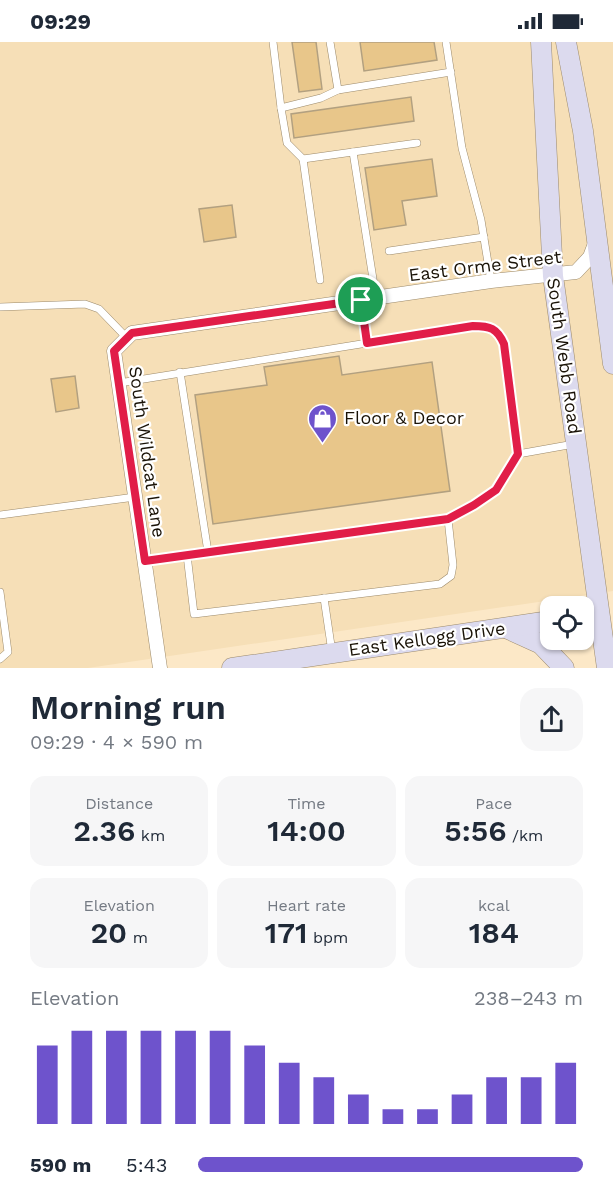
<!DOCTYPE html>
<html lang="en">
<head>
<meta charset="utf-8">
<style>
  body { margin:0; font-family:"Work Sans",sans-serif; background:#f6f6f7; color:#1f2937; height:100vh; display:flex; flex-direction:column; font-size:22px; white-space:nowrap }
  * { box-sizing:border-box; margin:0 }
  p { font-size:20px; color:#747a83 }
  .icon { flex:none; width:33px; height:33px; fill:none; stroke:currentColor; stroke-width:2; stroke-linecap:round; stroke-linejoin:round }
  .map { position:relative; height:626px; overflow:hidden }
  .side { display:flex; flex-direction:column; background:#fff; flex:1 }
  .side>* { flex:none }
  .tools { position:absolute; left:540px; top:554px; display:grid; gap:12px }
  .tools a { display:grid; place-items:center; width:54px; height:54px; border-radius:12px; background:#fff; box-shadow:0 2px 4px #0004; font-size:30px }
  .pin { position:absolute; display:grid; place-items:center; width:51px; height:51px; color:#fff; margin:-26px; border:3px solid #fff; border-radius:50%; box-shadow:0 2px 6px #0007 }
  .round { display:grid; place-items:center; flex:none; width:63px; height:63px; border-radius:18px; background:#f6f6f7 }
  .headline { display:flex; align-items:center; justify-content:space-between; height:102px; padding:0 30px }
  h1 { font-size:33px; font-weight:600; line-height:45px }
  .metrics { display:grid; grid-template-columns:repeat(3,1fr); gap:9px; height:102px; padding:6px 30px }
  .metrics div { display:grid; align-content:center; border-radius:15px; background:#f6f6f7; text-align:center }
  .metrics b { font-size:30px; font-weight:600 }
  .metrics small { font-size:16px; font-weight:400 }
  .metrics p { font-size:16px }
  .chart { height:168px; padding:12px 30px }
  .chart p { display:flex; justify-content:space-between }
  .chart svg { width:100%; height:108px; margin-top:6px; stroke:#6e53cc; stroke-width:6 }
  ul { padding:0 30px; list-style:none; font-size:20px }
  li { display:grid; grid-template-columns:96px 72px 1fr; align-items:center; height:45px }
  li i { height:15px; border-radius:8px; background:#6e53cc }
  .status { display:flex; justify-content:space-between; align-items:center; height:42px; padding:0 30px; background:#fff; direction:ltr }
  .status svg { height:16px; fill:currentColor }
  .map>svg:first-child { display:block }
  .built { fill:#f6dfb7 }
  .building { fill:#e8c68a; stroke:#b2a080; stroke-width:1.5 }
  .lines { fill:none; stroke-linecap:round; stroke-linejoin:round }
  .lane-casing { stroke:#9c8a6b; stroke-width:8 }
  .street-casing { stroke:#9c8a6b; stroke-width:15 }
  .secondary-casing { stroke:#9c8a6b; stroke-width:21 }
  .lane { stroke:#fff; stroke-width:7 }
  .street { stroke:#fff; stroke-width:14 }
  .secondary { stroke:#dcdaee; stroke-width:20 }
  .route-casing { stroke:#fff; stroke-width:12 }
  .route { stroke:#e11d48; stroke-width:8 }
  .labels { text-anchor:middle; stroke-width:4.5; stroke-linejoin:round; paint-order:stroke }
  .street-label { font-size:18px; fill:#191206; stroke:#fff }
  .poi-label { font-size:18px; fill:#191206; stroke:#fff; text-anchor:start }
</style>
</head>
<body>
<div class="status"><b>09:29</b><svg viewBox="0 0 49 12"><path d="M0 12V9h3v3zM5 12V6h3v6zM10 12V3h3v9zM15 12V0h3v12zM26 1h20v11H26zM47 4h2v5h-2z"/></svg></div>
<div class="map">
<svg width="613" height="626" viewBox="0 0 613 626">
  <rect width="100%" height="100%" fill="#fce8c7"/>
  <path class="built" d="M0,0h613v549l-525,77h-88z"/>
  <g class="building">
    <path d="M292,0h24l6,47 -23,3z"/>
    <path d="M360,0h74l3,18 -73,11z"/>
    <path d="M411,55l3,24 -120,17 -3,-24z"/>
    <path d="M432,117l5,37 -35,5 4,24 -32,5 -9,-62z"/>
    <path d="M232,163l4,32 -32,5 -5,-33z"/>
    <path d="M339,314l3,19 90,-13 18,129 -237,33 -18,-129 72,-10 -3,-18z"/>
    <path d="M75,334l4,32 -23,4 -5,-33z"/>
  </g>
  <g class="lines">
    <defs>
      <g id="lane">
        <path d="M273,0l8,66"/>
        <path d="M330,0l8,48"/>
        <path d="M446,0l16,106 19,72 10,61"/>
        <path d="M353,110l23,146"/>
        <path d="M303,117l114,-16"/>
        <path d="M389,209l95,-14"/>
        <path d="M320,238l-17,-121 -16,-16 -6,-35 40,-10 17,-8 113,-18"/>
        <path d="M361,258l6,43"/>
        <path d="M0,265l85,-3 14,5 28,29"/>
        <path d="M180,330l28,180"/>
        <path d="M119,341l354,-57c17,0 24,2 30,18l15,110 -22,36 -48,29 -303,42"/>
        <path d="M518,412l56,-10"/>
        <path d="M0,473l135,-18"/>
        <path d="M187,513l7,59 246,-30 11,-8 2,-11 -5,-46"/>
        <path d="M0,550l8,60 -8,7"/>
        <path d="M324,556l8,54"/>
      </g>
      <path id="street" d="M160,626l-46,-317 18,-18 359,-52 85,-9 14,-15 6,-16"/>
      <g id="secondary">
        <path d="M541,0l12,234 54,392"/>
        <path d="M566,0l17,89 30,233"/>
        <path d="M506,586l35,16 23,24"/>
        <path d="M232,626l318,-47"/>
      </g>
    </defs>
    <use href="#lane" class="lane-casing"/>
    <use href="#street" class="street-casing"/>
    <use href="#secondary" class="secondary-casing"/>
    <use href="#lane" class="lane"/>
    <use href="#street" class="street"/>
    <use href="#secondary" class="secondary"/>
  </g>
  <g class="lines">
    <defs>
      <path id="route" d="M361,258l6,43 106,-17c17,0 24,2 31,18l14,110 -22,36 -22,15 -26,14 -303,42 -31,-210 18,-18z"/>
    </defs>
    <use href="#route" class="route-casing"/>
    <use href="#route" class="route"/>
  </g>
  <defs>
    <symbol id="shop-pin" viewBox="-11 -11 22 30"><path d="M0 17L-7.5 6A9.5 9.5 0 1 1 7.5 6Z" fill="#6e53cc" stroke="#fff"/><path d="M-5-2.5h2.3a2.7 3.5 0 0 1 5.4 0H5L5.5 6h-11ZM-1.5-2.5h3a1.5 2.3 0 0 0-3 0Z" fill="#fff"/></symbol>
  </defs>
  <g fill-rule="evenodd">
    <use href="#shop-pin" x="306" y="360" width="33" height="45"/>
  </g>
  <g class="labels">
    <g class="street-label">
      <text transform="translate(485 224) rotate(-7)" y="6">East Orme Street</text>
      <text transform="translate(564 314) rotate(82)" y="6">South Webb Road</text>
      <text transform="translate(147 410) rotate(82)" y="6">South Wildcat Lane</text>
      <text transform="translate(427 597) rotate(-8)" y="6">East Kellogg Drive</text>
    </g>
    <g class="poi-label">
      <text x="344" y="382">Floor &amp; Decor</text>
    </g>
  </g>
</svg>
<div class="tools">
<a><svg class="icon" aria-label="locate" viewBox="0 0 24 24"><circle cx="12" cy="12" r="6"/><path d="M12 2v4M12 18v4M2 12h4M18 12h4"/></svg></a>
</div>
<div class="pin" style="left:361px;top:258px;background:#1e9e55"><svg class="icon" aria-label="arrive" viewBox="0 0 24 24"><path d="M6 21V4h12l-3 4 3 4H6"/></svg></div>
</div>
<section class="side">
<div class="headline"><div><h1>Morning run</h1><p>09:29 · 4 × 590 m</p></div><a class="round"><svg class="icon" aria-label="share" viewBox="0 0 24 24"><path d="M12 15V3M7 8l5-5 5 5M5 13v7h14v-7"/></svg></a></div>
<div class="metrics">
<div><p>Distance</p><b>2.36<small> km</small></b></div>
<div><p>Time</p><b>14:00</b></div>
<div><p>Pace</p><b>5:56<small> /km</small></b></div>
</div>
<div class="metrics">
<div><p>Elevation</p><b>20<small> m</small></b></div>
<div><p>Heart rate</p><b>171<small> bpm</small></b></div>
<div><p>kcal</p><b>184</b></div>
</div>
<div class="chart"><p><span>Elevation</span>238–243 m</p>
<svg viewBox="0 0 160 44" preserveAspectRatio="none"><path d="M5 44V12M15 44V6M25 44V6M35 44V6M45 44V6M55 44V6M65 44V12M75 44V19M85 44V25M95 44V32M105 44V38M115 44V38M125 44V32M135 44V25M145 44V25M155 44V19"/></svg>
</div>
<ul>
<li><b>590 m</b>5:43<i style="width:100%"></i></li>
</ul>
</section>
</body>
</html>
